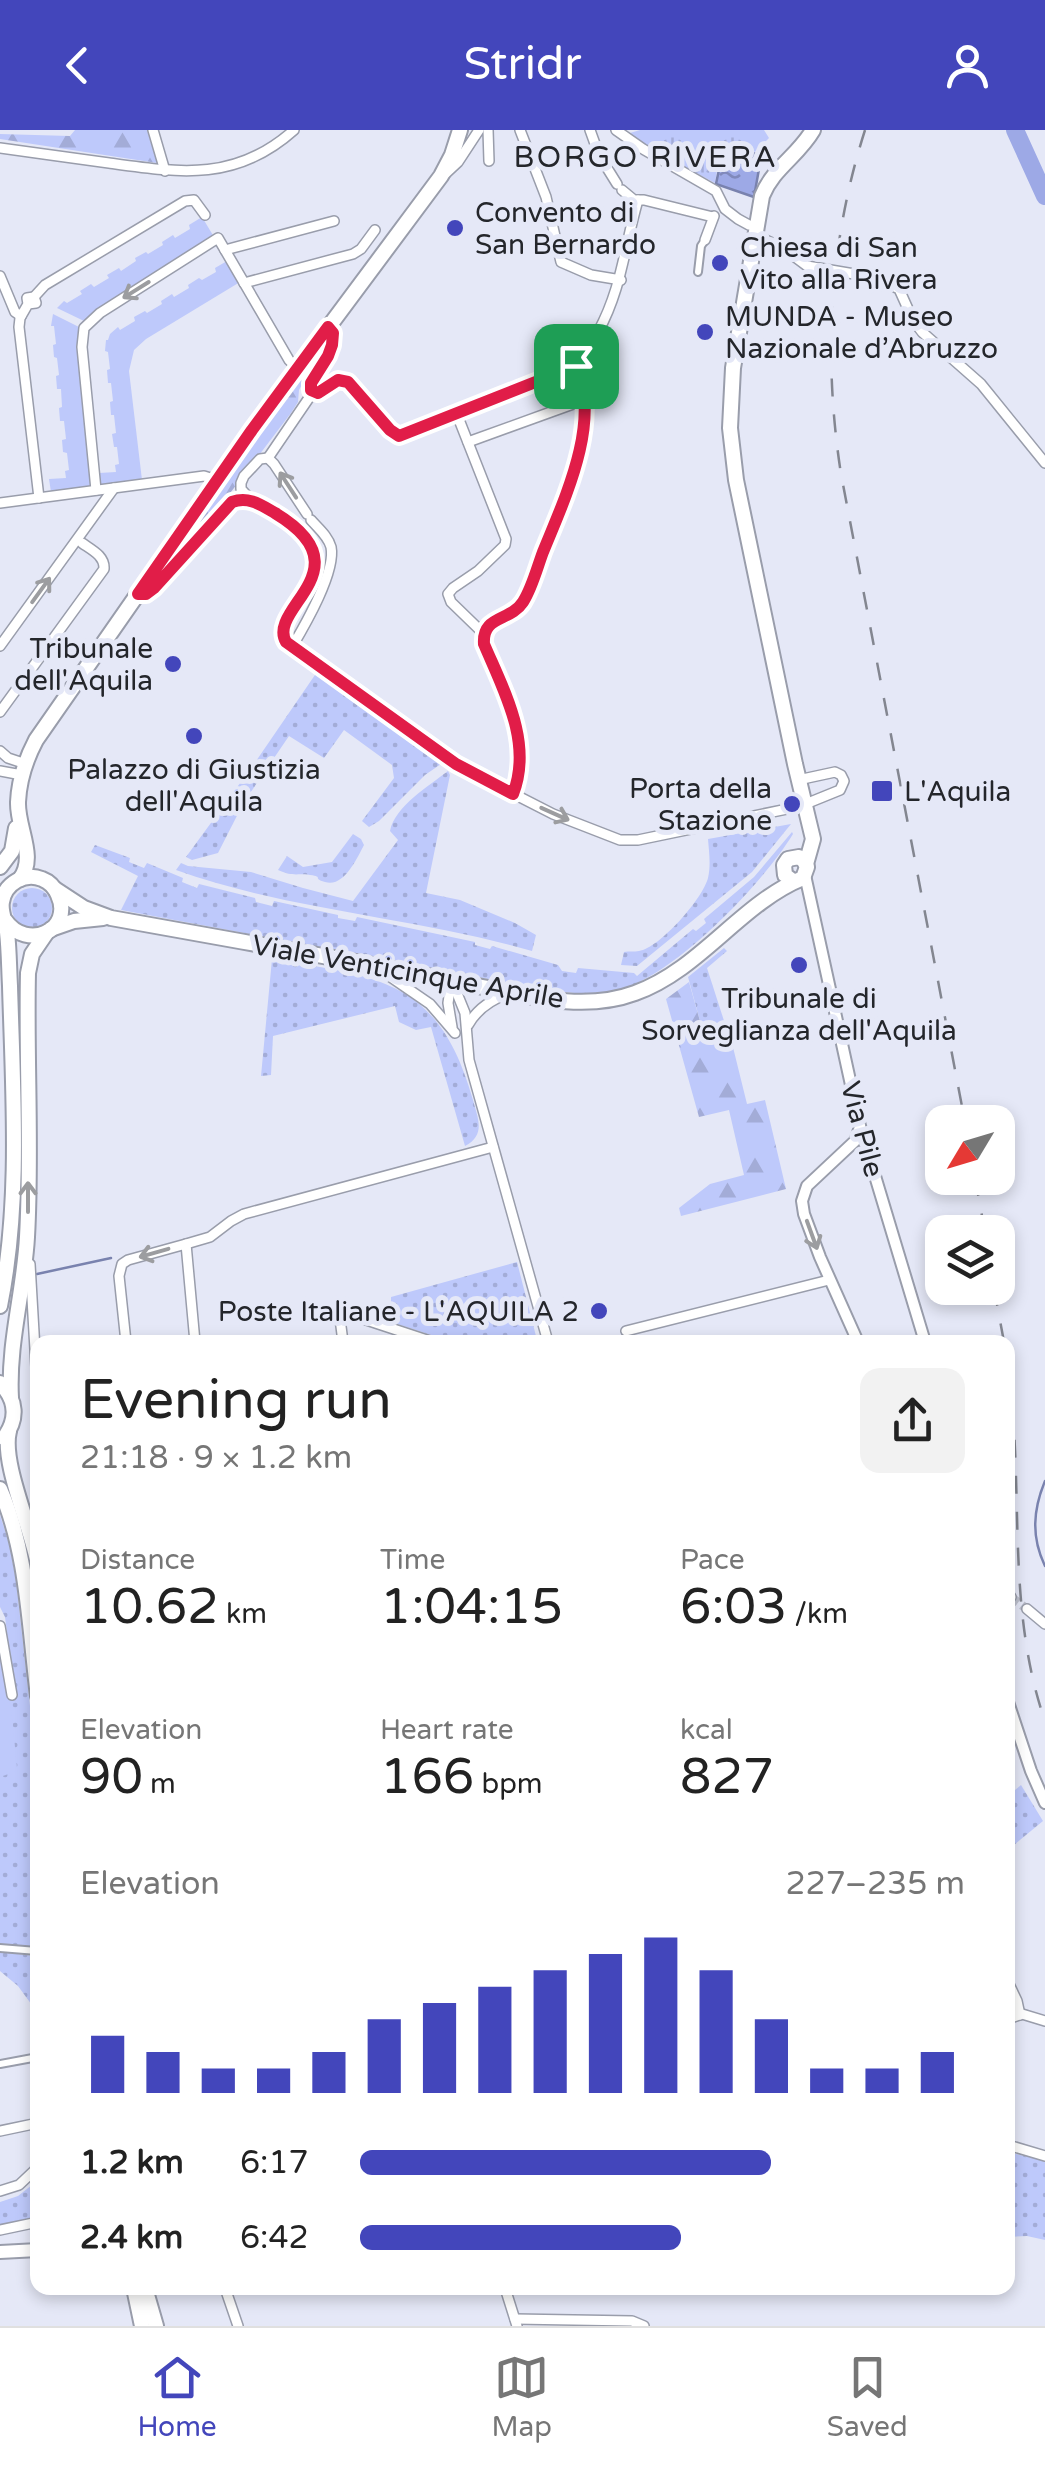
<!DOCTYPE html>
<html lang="en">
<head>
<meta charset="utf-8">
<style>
  body { margin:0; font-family:"Varela Round",sans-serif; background:#f2f2f2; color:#222; height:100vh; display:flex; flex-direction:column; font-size:38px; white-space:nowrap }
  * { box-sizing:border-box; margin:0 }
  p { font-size:32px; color:#767676 }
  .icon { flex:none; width:55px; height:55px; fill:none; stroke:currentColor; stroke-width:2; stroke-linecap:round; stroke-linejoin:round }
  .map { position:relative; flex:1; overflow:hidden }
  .panel { position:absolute; left:30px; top:1205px; width:985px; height:960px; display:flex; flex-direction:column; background:#fff; border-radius:20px; box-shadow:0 5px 15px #0003 }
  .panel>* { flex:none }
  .needle { width:65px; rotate:232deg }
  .tools { position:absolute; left:925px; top:975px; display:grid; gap:20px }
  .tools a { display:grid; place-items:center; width:90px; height:90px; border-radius:20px; background:#fff; box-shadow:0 5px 15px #0003; font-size:50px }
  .pin { position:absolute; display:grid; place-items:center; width:85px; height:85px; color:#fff; margin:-42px; border-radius:20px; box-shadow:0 5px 15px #0006 }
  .round { display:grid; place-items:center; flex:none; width:105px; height:105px; border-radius:20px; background:#f2f2f2 }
  .head { display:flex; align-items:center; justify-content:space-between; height:170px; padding:0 50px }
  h1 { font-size:55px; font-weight:600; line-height:75px }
  .stats { display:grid; grid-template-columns:repeat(3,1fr); gap:15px; height:170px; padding:10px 50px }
  .stats div { display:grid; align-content:center }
  .stats b { font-size:50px; font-weight:600 }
  .stats small { font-size:28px; font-weight:400 }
  .stats p { font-size:28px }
  .chart { height:280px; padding:20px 50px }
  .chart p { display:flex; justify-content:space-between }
  .chart svg { width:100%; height:180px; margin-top:10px; stroke:#4346bb; stroke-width:6 }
  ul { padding:0 50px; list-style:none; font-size:32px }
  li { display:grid; grid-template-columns:160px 120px 1fr; align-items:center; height:75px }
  li i { height:25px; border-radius:12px; background:#4346bb }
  header { display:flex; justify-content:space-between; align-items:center; height:130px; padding:0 50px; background:#4346bb; color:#fff; font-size:45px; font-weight:600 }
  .menu { display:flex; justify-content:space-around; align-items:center; height:140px; border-top:2px solid #e0e0e0; background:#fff; font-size:28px; color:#767676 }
  .menu a { display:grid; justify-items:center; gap:5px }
  .menu .on { color:#4346bb }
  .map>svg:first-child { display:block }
  .grass { fill:url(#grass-dots) }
  .forest { fill:url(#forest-firs) }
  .park { fill:url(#park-tufts) }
  .garden { fill:#bec9fb }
  .water { fill:url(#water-ripples); stroke:#7982ae; stroke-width:2.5 }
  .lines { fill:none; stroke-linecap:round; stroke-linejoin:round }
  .stream { stroke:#7982ae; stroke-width:2.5 }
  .river { stroke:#9da9e6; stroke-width:18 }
  .minor-tunnel { stroke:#bec1ce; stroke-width:9; stroke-dasharray:9 4.5; stroke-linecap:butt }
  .pedestrian-casing { stroke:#999dab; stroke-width:10 }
  .minor-casing { stroke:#999dab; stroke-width:12 }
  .tertiary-casing { stroke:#999dab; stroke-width:14 }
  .secondary-casing { stroke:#999dab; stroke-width:16 }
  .primary-casing { stroke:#999dab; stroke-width:18 }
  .pedestrian { stroke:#fff; stroke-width:6 }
  .minor { stroke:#fff; stroke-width:9 }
  .tertiary { stroke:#fff; stroke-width:10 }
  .secondary { stroke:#fff; stroke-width:12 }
  .primary { stroke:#fff; stroke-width:14 }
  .rail { stroke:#838690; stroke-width:2.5; stroke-dasharray:18 18; stroke-linecap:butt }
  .oneway { stroke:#9c9da0 }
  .route-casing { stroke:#fff; stroke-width:20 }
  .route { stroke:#e11d48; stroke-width:12 }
  .poi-dot { fill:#4346bb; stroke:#e5e8f7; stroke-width:4 }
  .labels { text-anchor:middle; stroke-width:10; stroke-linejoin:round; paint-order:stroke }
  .poi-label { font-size:28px; fill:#24262b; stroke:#e5e8f7; text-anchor:start }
  .street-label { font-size:28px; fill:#24262b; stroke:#e5e8f7 }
  .neighbourhood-label { font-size:30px; letter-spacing:2.5px; fill:#24262b; stroke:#e5e8f7 }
</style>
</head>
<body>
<header><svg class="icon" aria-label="back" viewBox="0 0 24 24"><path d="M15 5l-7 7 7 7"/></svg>Stridr<svg class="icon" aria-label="person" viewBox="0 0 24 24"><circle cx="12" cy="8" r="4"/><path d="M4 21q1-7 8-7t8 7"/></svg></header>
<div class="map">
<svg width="1045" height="2196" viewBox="0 0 1045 2196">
  <defs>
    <pattern id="grass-dots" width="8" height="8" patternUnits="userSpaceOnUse" patternTransform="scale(2.5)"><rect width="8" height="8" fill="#bec9fb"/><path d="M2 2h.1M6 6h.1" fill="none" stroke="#a3acd7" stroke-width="1.8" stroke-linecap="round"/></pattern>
    <pattern id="forest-firs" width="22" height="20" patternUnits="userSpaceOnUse" patternTransform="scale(2.5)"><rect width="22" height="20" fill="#bec9fb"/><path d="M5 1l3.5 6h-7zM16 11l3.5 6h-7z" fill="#a3acd7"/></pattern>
    <pattern id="park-tufts" width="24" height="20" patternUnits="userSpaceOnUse" patternTransform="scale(2.5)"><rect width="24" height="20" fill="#bec9fb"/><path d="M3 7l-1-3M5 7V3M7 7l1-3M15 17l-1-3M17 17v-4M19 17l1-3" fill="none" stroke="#a3acd7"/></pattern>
    <pattern id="water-ripples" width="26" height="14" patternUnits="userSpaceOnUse" patternTransform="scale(2.5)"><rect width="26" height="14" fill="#9da9e6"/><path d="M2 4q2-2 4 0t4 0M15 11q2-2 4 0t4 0" fill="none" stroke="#8089bb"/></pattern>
  </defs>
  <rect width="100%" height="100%" fill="#e5e8f7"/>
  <g class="grass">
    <path d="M317,542l126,90 -2,2 -16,11 -46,46 -10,6 -7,-6 32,-43 -2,-13 -48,-35 -20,28 -35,-22 -45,66 -26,51 -26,7 -6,-3 68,-93z"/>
    <path d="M448,641l2,4 -24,118 34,7 55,23 21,12 -4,16c-116,-34 -242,-40 -356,-81l5,-7 7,3 63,6 52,16 50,13 45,-61 -8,-9c5,-25 39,-45 58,-60z"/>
    <path d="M791,694l-39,48 -115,94 -16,-1 3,-13c5,-1 10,0 15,-1 21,-3 64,-53 69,-73 3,-13 1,-26 0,-39z"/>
    <path d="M792,702l1,2c-30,49 -111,133 -165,153 -30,11 -61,6 -92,1l-415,-78 17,-34 -47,-24 4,-7 35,13 -1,4 15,6 3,-5 36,15 -1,4 15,6 2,-4 56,14 1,4 16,4 2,-5 64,14v3l17,3 2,-4 118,25v3l15,4 2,-3 66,19 4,6 14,2 2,-5 56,5 3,3 56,-47 3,2 10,-8 -2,-4 50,-42z"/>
    <path d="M353,704l8,5 3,6c-7,13 -20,43 -39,37 -14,-4 0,-5 -15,-7 -14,-2 -17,2 -32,-5l9,-14 16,11 29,-5z"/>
    <circle cx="32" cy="778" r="20"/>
    <path d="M724,818l3,3 -20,17 19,59 -23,5 -15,-55z"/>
    <path d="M272,829c109,18 167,21 201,141 5,19 13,35 -8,46l-34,-119 -15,3 -17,-8 -4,-16 -122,30 -2,39 -10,1z"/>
    <path d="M517,1132l19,74 -2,6h-81l-62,-20v-25z"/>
    <path d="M0,1385l9,28 7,37 21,189v243l-19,-26 -18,-15v-19l35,4 2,-7 -37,-5v-172l4,-77 11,-2 -10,-76 -5,-10z"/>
    <path d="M1021,1655l22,36 -35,29v-54z"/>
    <path d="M1008,2022l37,9v79l-18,-4 -19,1z"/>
    <path d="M37,2051v36l-37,8v-23l18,-6z"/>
  </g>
  <g class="forest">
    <path d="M75,0h72l10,33 -157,-24v-5l70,2z"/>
    <path d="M326,211l-27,49 -1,12 -7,11 -73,96 -71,82 96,-139z"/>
    <path d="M689,852l14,50 25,-5 19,77 18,-4 21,89 -105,27 -2,-8 31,-24 34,-9 -15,-65 -30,7 -33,-118z"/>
  </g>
  <path class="park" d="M640,0h124l5,8 -3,3 -2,9 -45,9 -4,24 -62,-33 -23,-17z"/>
  <g class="garden">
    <path d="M202,87l12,20 -121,76 -9,8 -27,-13 7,-7 3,2 15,-9 -2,-3 11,-7 3,3 15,-9 -2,-3 12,-7 2,3 15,-10 -1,-3 11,-6 2,2 15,-9 -1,-3 11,-7 2,3 15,-9 -1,-4z"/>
    <path d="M227,131l13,21 -94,57 -12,11 -5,21 13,109 -41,6 -2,-13 17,-1 -1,-7 4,-1 -2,-17h-3l-2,-13 4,-1 -2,-18h-3l-1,-13 3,-1 -2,-18h-3l-1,-13 3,-1 -2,-17 -3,-1 1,-11h2l2,-6 8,-7 2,3 15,-9 -1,-4 11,-6 2,2 15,-9 -1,-3 11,-7 2,3 15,-9 -1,-3 11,-7 3,2 14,-8 -1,-4z"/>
    <path d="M53,184l28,14 -3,9 15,150 -42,5 -2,-13 17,-1 -1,-7 4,-1 -2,-17 -4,-1 -1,-12 4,-1 -2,-18h-4l-1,-13 3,-1 -1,-18h-4l-1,-13 3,-1 -2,-17 -3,-1 -1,-12 3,-1 -2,-18h-3z"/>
    <path d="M0,1519l12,67 5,52 -3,4 -14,5z"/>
  </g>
  <path class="water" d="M762,22l-8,45 -38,-13 5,-24z"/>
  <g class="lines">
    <g class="stream">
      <path d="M37,1144l74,-16"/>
      <path d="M1045,1351c-12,29 -14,56 0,85"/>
    </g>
    <path class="river" d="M1015,0l30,66"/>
    <path class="minor-tunnel" d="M1011,1467l16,12"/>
    <defs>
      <g id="pedestrian">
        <path d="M698,142l3,-26 4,-6"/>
        <path d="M0,1818l37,3"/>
        <path d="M0,1934l38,-7"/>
      </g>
      <g id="minor">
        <path d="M153,0l12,41"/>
        <path d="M488,0l1,31"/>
        <path d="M520,0l26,67 15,65 30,13 30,5"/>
        <path d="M590,0l9,25 18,29"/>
        <path d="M616,0l27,19 73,42 9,18 13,10 11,6"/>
        <path d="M0,18c36,5 73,10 109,15 71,10 127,19 185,-33"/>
        <path d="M443,46l15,-14 21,-32"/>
        <path d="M622,60l12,10h10l69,17"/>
        <path d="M757,106l26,12 24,18 65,11 27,12 14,31 9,12 59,52 64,79"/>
        <path d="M705,110l9,-24"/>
        <path d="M225,120l109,-29"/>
        <path d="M0,146l15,36 6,4"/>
        <path d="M244,153l109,-29 8,-5 14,-19"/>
        <path d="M34,167l11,-12 140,-84 9,-1 11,15"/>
        <path d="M28,174l8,-1 -2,-6 -7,1 1,6 -8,14 -1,9 20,171"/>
        <path d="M313,262l5,1 20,-13 10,2 42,48 9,6 177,-70c11,-9 16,-21 22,-34 24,-44 26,-84 40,-132"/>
        <path d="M313,262l-2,-9 21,-34 1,-16 -5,-6"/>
        <path d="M456,282l50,127 -1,6 -27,26 -25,17 -5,6 3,8 33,32"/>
        <path d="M468,312l116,-42"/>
        <path d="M268,328l45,-66"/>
        <path d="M268,328l6,6 33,50"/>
        <path d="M96,360l-14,-143 2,-19 16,-15 118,-75 71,122 8,8"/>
        <path d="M251,370l-10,-11v-6l3,-7 16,-17 8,-1"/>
        <path d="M0,373l204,-27 13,4"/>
        <path d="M138,464h9l7,-5 78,-87c17,-6 29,3 43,11 93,55 -9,96 12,129l174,125 92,47 67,26h18l154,-32"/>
        <path d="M0,516l114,-158"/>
        <path d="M292,517c13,-22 44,-75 39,-100 -3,-11 -13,-19 -20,-27"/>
        <path d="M0,582l104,-143c1,-13 -12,-19 -22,-26"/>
        <path d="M0,621l8,7 18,6"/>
        <path d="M0,641l22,4"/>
        <path d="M798,650l37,-8 6,3 3,6 -4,9 -37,15"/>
        <path d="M513,664c20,-52 -9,-102 -28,-150 -2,-26 23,-26 38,-42 25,-60 82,-174 53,-236"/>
        <path d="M382,841l48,33 25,29"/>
        <path d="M452,851l13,32 4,47 79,282"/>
        <path d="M451,853l-3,20 4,24"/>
        <path d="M468,895c9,-16 24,-26 42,-32"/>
        <path d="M186,1114l24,-7 21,-16 13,-7 249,-67"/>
        <path d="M30,1134l8,137"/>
        <path d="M626,1201l203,-51"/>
        <path d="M126,1212l-7,-66 3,-12 6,-4 58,-16 9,98"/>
        <path d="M343,1212l-4,-31 94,31"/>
        <path d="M1008,1463l3,4"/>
        <path d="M1027,1479l18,15"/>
        <path d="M0,1496l12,69"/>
        <path d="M1008,1852l9,19 3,14"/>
        <path d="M1008,1889l14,-5 23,7"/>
        <path d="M0,2001l38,-8"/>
        <path d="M1008,2015l37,11"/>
        <path d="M0,2061l19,-6 19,-18"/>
        <path d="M0,2100l38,-8"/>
        <path d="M225,2158l13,38"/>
        <path d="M505,2158l12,38"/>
        <path d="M515,2189l117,2 12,5"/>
      </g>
      <g id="tertiary">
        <path d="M805,745l55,251 65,216"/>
        <path d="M858,1212l-38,-85 -16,-43 -2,-13 5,-15 48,-45 5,-14"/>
        <path d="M1008,1572l23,69 14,32"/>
      </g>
      <path id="secondary" d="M0,2122l38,-2"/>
      <g id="primary">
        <path d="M806,734l7,-25 -18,-75 -59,-284 -6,-52 3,-60 29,-172c11,-28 36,-40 51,-66"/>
        <path d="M0,737l12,-16 4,-23"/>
        <path d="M20,749c17,-22 -3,-51 -2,-77 1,-22 8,-43 18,-62l216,-310 189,-254 11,-21 8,-25"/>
        <path d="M55,759l29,19 27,10c87,16 175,31 262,47 35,7 70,14 105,21 50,10 106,26 157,7 65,-23 106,-90 168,-115l4,-11 -3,-6 -5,-4 -11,2 -4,6 1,10 8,6"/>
        <path d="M51,799l23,-8 29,-3"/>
        <path d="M0,1176c21,-104 13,-214 10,-320 -1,-18 -1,-36 -3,-54 -1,-10 -7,-20 -5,-30 3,-19 23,-30 40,-23 8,3 13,9 16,16 16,35 -31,57 -53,25"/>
        <path d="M0,1253c17,17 18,36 4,55"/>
        <path d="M11,1268c-3,-55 13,-107 16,-161 5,-88 -1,-176 1,-264l4,-19 15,-22"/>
        <path d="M9,1301c-8,32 23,98 29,134"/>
        <path d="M0,1359c28,64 29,139 38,207"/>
        <path d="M134,2158l8,38"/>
        <path d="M145,2158l11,38"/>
      </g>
    </defs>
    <use href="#pedestrian" class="pedestrian-casing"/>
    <use href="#minor" class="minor-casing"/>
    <use href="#tertiary" class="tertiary-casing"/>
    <use href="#secondary" class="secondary-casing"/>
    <use href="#primary" class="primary-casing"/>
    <use href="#pedestrian" class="pedestrian"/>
    <use href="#minor" class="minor"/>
    <use href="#tertiary" class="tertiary"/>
    <use href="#secondary" class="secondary"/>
    <use href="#primary" class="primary"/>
    <g class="rail">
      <path d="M865,0c-36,113 -42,228 -24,344l124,648"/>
      <path d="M975,1048l10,54"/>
      <path d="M994,1158l10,54"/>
      <path d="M1008,1238c17,119 -3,238 37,353"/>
    </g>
  </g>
  <defs><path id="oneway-shaft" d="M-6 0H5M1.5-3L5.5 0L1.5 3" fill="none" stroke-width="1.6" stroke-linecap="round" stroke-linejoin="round" transform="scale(2.5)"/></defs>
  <g class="oneway">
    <use href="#oneway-shaft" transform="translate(136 160) rotate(148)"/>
    <use href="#oneway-shaft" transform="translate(288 355) rotate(-123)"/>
    <use href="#oneway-shaft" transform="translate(41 460) rotate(-54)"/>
    <use href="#oneway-shaft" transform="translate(555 684) rotate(24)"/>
    <use href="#oneway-shaft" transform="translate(28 1067) rotate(-90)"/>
    <use href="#oneway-shaft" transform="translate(812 1105) rotate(70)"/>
    <use href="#oneway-shaft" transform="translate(154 1123) rotate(164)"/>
  </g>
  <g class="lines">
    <defs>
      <path id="route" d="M328,197l5,6 -1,12 -4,11 -17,27v7l7,3 20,-13 10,2 42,48 9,6 177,-70c26,56 -12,134 -33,186 -6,16 -11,36 -20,50 -13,20 -41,13 -39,42 20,47 49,99 29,150l-57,-30 -170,-122c-20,-34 82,-73 -11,-129 -14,-8 -26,-17 -43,-11l-78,86 -8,6h-8l114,-164z"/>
    </defs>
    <use href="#route" class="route-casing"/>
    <use href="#route" class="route"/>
  </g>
  <g class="poi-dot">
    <circle cx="455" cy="98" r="10"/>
    <circle cx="720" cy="133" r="10"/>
    <circle cx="705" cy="202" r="10"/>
    <circle cx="173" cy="534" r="10"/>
    <circle cx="194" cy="606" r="10"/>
    <rect x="870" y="649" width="24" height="24" rx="5"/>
    <circle cx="792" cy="674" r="10"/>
    <circle cx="799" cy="835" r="10"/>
    <circle cx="599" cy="1181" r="10"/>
  </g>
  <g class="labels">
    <g class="poi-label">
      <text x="475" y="92">Convento di<tspan x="475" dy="32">San Bernardo</tspan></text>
      <text x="740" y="127">Chiesa di San<tspan x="740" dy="32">Vito alla Rivera</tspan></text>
      <text x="725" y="196">MUNDA - Museo<tspan x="725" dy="32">Nazionale d’Abruzzo</tspan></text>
      <text x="153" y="528" text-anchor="end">Tribunale<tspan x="153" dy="32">dell'Aquila</tspan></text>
      <text x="194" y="649" text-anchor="middle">Palazzo di Giustizia<tspan x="194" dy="32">dell'Aquila</tspan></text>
      <text x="772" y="668" text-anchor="end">Porta della<tspan x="772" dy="32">Stazione</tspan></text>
      <text x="904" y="671">L'Aquila</text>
      <text x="799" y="878" text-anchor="middle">Tribunale di<tspan x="799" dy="32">Sorveglianza dell'Aquila</tspan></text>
      <text x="579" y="1191" text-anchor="end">Poste Italiane - L'AQUILA 2</text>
    </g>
    <g class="street-label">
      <text transform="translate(408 841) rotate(10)" y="10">Viale Venticinque Aprile</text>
      <text transform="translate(863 999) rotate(75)" y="10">Via Pile</text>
    </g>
    <g class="neighbourhood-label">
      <text x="646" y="37">BORGO RIVERA</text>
    </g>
  </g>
</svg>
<div class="tools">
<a><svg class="needle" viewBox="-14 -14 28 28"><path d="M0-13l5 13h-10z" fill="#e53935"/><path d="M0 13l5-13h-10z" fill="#767676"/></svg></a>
<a><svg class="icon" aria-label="layers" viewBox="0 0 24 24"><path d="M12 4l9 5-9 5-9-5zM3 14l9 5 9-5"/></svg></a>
</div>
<div class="pin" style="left:576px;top:236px;background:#1e9e55"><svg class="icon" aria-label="arrive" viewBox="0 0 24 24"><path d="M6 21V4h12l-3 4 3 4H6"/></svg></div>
<section class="panel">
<div class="head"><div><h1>Evening run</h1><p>21:18 · 9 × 1.2 km</p></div><a class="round"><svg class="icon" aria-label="share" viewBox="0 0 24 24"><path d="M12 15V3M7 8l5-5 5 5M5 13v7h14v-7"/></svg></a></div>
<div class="stats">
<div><p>Distance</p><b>10.62<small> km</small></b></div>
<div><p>Time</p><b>1:04:15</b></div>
<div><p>Pace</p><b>6:03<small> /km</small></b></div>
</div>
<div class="stats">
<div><p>Elevation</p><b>90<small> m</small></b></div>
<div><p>Heart rate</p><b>166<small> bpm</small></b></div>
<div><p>kcal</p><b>827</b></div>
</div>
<div class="chart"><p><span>Elevation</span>227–235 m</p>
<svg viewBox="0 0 160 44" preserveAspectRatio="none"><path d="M5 44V30M15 44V34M25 44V38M35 44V38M45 44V34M55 44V26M65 44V22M75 44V18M85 44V14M95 44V10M105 44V6M115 44V14M125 44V26M135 44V38M145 44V38M155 44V34"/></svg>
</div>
<ul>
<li><b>1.2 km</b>6:17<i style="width:68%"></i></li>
<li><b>2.4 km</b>6:42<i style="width:53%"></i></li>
</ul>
</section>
</div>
<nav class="menu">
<a class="on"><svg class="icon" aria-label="home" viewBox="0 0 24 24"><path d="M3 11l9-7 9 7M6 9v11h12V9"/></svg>Home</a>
<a><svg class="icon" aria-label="map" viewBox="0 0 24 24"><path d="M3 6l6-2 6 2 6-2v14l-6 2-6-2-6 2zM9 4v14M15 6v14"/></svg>Map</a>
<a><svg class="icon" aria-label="saved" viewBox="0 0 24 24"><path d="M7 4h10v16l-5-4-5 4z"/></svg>Saved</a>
</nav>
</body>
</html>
